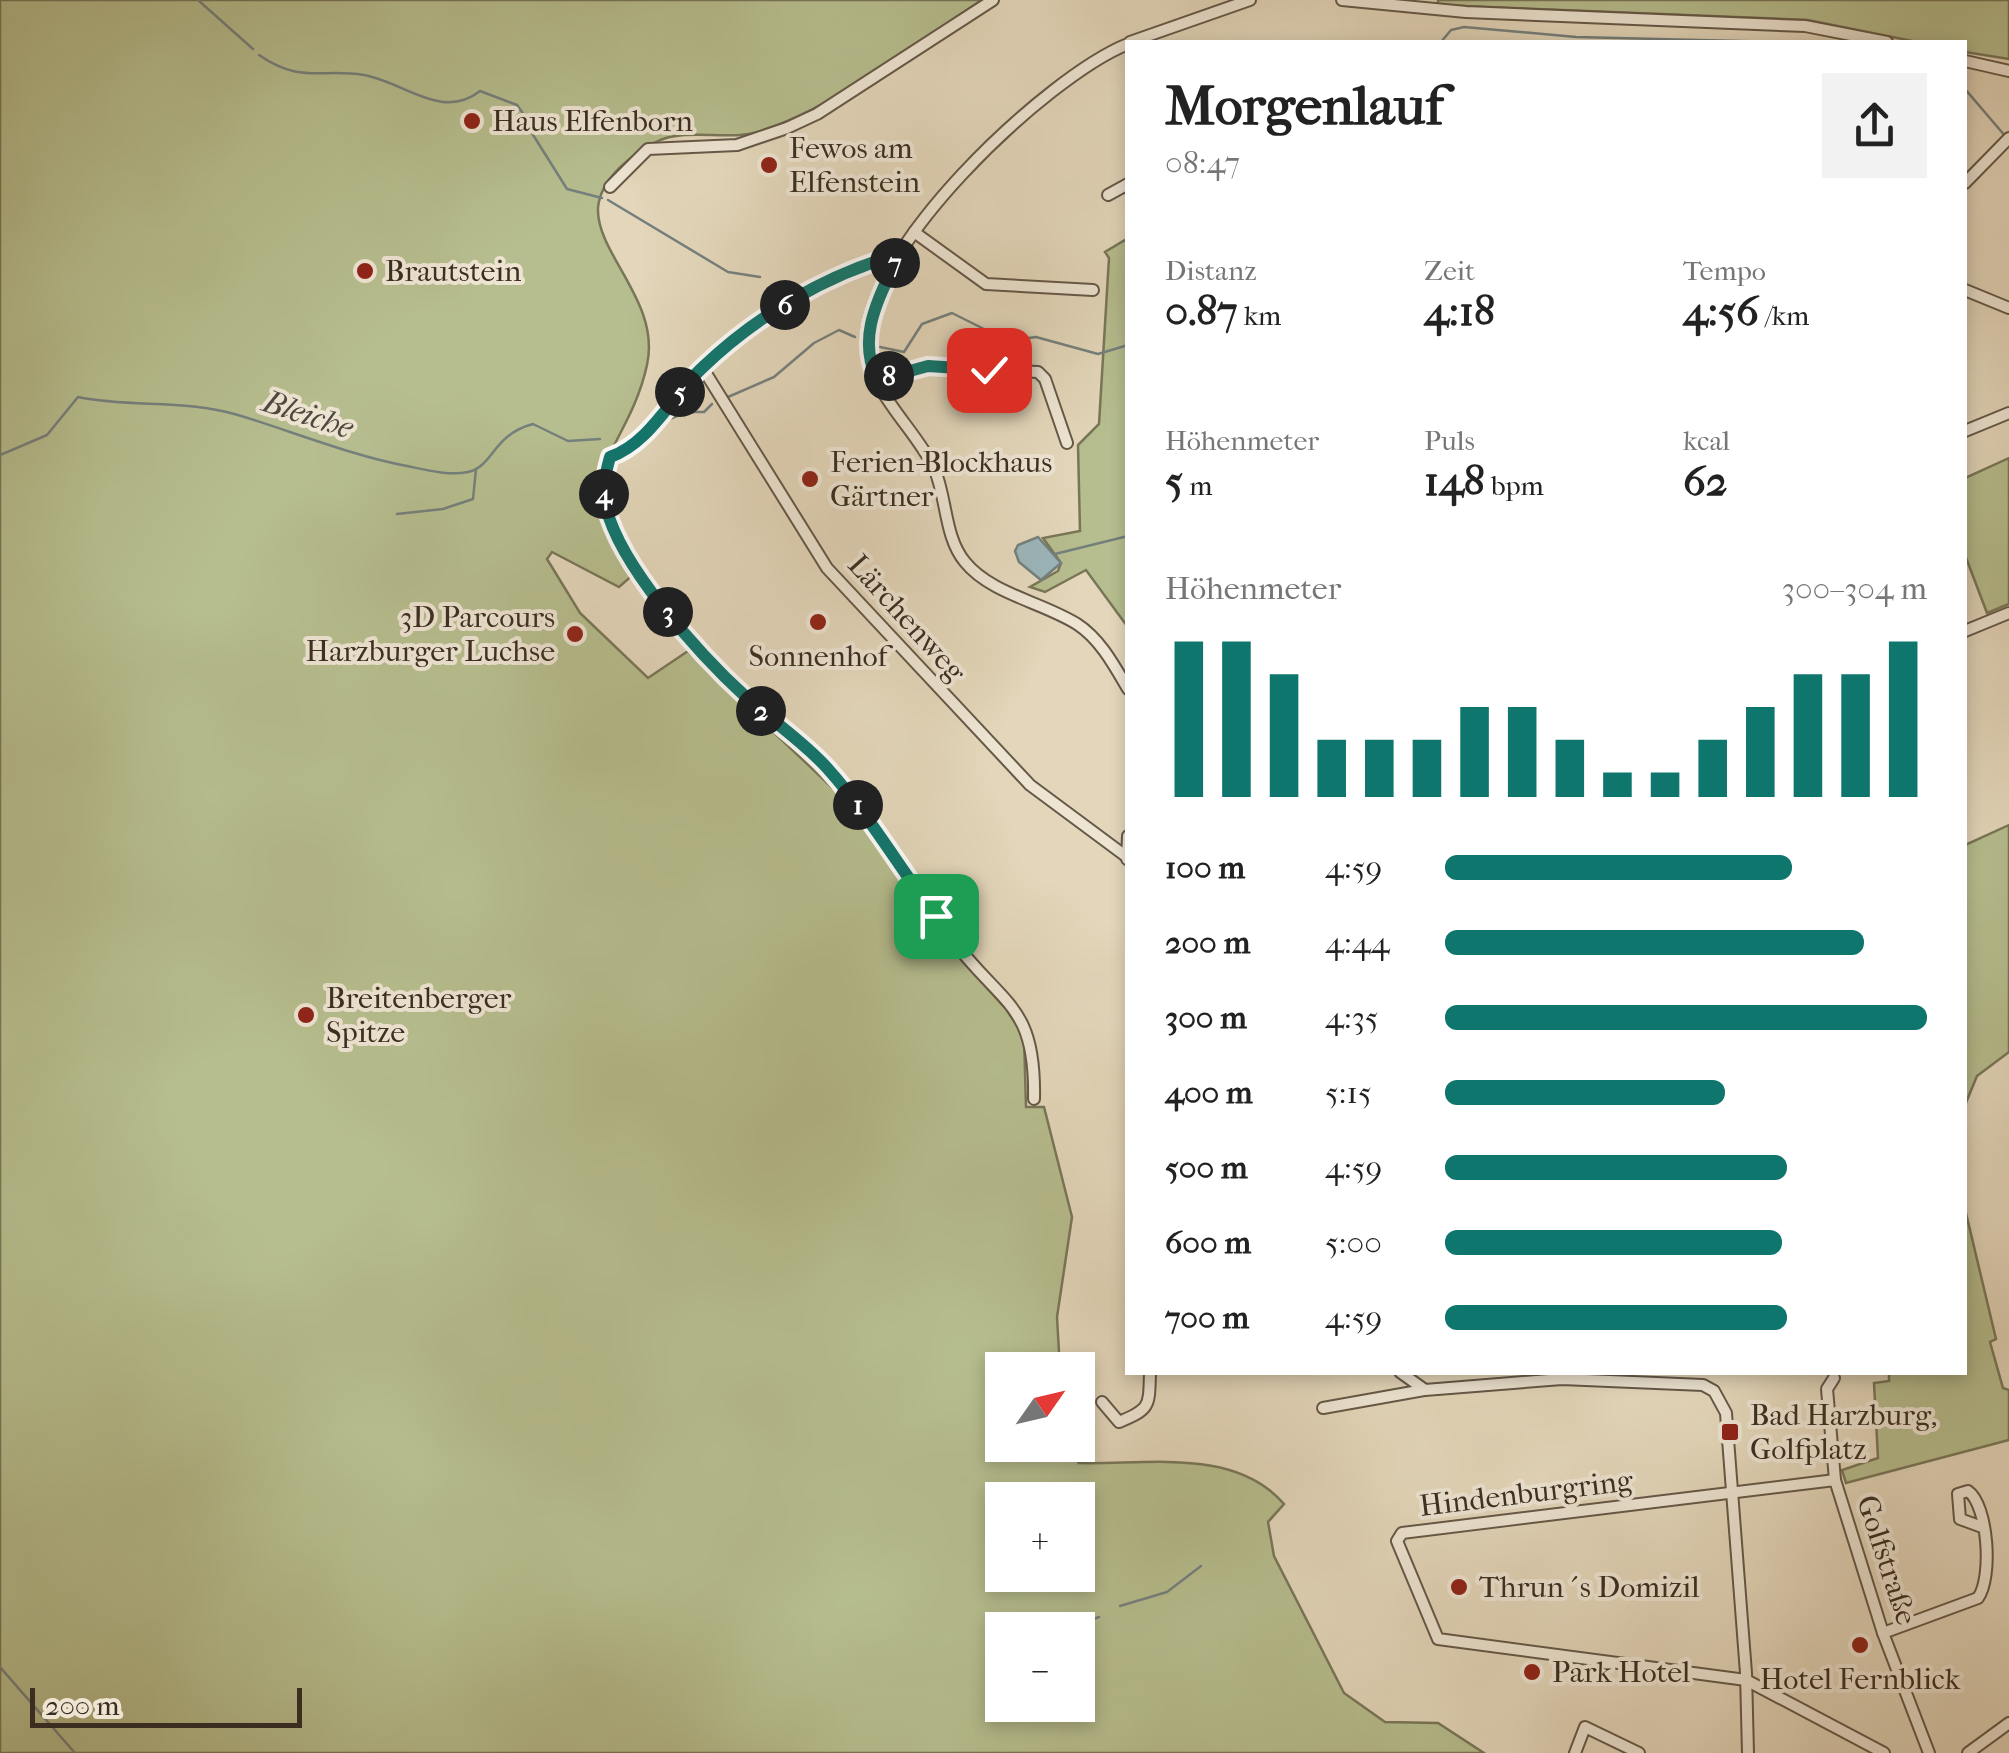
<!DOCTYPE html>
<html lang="de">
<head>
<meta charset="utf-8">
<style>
  body { margin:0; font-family:"IM FELL French Canon",serif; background:#f2f2f2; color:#222; height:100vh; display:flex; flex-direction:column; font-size:38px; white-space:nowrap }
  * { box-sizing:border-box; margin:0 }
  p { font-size:32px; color:#767676 }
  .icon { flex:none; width:55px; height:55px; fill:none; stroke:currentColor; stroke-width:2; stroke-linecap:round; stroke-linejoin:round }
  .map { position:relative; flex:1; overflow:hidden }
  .details { position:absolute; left:1125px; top:40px; width:842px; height:1335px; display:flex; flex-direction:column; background:#fff; border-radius:0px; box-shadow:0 5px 15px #0003 }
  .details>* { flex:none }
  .needle { width:65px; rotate:56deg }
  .tools { position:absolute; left:985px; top:1352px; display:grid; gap:20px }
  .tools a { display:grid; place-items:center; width:110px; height:110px; border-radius:0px; background:#fff; box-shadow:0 5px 15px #0003; font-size:50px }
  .scale { position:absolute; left:30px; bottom:25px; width:272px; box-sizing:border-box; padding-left:10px; border:5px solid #3b2e21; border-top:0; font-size:28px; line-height:35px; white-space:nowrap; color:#3b2e21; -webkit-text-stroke:8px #ede4d2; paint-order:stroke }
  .pin { position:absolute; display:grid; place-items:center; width:85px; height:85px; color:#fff; margin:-42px; border-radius:20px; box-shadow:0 5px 15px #0006 }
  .km { position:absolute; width:50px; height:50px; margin:-25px; border-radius:50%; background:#222; color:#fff; font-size:28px; line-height:50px; text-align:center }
  .round { display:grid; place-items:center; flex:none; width:105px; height:105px; border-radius:0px; background:#f2f2f2 }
  .overview { display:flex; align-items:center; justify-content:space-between; height:170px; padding:0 40px }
  h1 { font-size:55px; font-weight:700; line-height:75px }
  .figures { display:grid; grid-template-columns:repeat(3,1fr); gap:15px; height:170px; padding:10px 40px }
  .figures div { display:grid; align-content:center }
  .figures b { font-size:42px; font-weight:700 }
  .figures small { font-size:28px; font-weight:400 }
  .figures p { font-size:28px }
  .chart { height:280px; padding:20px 40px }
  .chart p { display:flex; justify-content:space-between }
  .chart svg { width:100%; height:180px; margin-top:10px; stroke:#0f766e; stroke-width:6 }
  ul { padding:0 40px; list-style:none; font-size:32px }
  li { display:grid; grid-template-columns:160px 120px 1fr; align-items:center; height:75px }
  li i { height:25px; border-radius:12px; background:#0f766e }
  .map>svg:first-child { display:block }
  .green { fill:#b6bd8e; stroke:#787658; stroke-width:2.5; fill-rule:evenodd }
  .water { fill:#9bb6bb; stroke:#75807d; stroke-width:2.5 }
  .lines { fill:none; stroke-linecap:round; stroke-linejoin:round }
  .stream { stroke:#75807d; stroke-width:2.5 }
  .minor-casing { stroke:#655847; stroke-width:14 }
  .minor { stroke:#ede4d2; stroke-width:10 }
  .route-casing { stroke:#fff; stroke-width:20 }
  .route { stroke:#0f766e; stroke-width:12 }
  .poi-dot { fill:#8f2418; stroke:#ede4d2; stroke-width:4 }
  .labels { text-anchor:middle; stroke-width:8; stroke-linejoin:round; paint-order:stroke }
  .poi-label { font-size:30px; fill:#3b2e21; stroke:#ede4d2; text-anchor:start }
  .street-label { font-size:30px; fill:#3b2e21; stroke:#ede4d2 }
  .water-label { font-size:32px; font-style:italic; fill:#4e4940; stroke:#ede4d2 }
</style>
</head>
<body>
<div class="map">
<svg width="2009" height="1753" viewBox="0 0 2009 1753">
  <rect width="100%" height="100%" fill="#e3d6ba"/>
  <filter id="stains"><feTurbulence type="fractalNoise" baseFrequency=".002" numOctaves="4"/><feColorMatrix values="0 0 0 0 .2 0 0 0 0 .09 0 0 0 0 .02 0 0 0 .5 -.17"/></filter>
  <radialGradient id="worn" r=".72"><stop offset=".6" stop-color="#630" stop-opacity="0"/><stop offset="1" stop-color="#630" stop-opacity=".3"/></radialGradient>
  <g class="green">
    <path d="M0,0h982c-70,45 -142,105 -221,131 -32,11 -76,-4 -105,11 -24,12 -56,37 -58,66 -2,46 63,94 49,157 -21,94 -87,105 -12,208l-16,14 -67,-35 -5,7 33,54 68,65 40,-27 154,146 38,46 69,103 57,63 18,27 2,71h18l28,110 -15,100 3,53h-58v75h61l16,18c68,2 156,-16 205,41l-16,18 6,34 70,137 41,29 53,1 46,30h-1484zM1002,1500h76v75h-76zM1002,1630h76v75h-76z"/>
    <path d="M1438,0h571v59l-44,-7v-10h-48l-109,-22 -370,-15z"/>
    <path d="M1125,240l3,5 -1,381 -41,-56 -41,22 -15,-5 28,-16 3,-8 -18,-25 37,-7 -2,-86 21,-21 10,-166 -4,-6z"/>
    <path d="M2009,458v146l-22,9 -22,-58v-77z"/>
    <path d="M2009,825v227l-32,24 -12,29v-260z"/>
    <path d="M1965,1209l31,130 -6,3 13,46 6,2v50l-163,43 -4,-13 36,-12 -4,-75 15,-2v-8l76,-1z"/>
  </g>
  <path class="water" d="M1038,537l23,26 -20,17 -22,-18 -4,-11 3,-6z"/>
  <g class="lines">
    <g class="stream">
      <path d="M198,0l55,49"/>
      <path d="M1441,42l10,-12 13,-3 112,10 209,5"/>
      <path d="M259,55c42,29 62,13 105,20 40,7 78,46 116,16l37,14 7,10"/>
      <path d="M1965,89l41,48"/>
      <path d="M530,130l37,59 35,9"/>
      <path d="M608,200l120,72 32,5"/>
      <path d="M880,347l24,5 18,-28 30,-11 56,28 28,-4 62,17 30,-9"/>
      <path d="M728,397l46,-20 40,-34 25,-13 16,7"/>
      <path d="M662,422l25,-10h17l8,-8"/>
      <path d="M0,455l47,-20 31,-38c53,11 107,2 160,18 53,16 115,41 169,51 19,4 42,10 61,6 26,-6 24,-37 65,-48l35,17 32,-2"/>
      <path d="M397,514l46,-5 30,-10 3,-30"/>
      <path d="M1055,554l73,-18"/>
      <path d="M1120,1606l47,-14 34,-26"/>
      <path d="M1091,1620l8,-3"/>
      <path d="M0,1667l75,86"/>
    </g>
    <defs>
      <g id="minor">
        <path d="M1342,0l124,12 339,14 82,16"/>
        <path d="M1130,42l120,-42"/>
        <path d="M1128,44c-81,32 -273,212 -261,306 5,44 49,80 67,118 13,29 10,69 31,94 26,32 77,40 112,62 23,15 37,41 51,65"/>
        <path d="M1965,61l44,10"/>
        <path d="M1965,183l44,-45"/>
        <path d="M610,187l38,-38 89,-4 50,-17 30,-14 176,-114"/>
        <path d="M1108,195l20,-11"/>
        <path d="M914,232l72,52 107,6"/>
        <path d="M899,254c-73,21 -142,62 -197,114 -31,29 -52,75 -92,89 -4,15 -8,29 -5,45 11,61 95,152 140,195 26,24 57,44 81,70 49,52 83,114 125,171 51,68 85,65 83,161"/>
        <path d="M1965,290l44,18"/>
        <path d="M702,367l125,201 203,217 97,72"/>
        <path d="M877,379l51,-12 110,5 7,7 22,64"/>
        <path d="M1965,431l44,-18"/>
        <path d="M1965,631l44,-18"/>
        <path d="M1127,859l1,-23"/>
        <path d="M1400,1372l25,18 137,-11 141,6 11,6 12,22 20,260 2,80"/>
        <path d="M1834,1378l-7,11 8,91"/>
        <path d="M1102,1402l17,20c32,-13 30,-16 31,-50"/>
        <path d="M1323,1408l101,-18"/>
        <path d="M1883,1633l95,-35c15,-21 10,-93 -10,-107l-10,3 2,25 22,8"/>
        <path d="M1575,1753l10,-26 54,26"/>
        <path d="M1884,1753l-138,-73 -308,-41 -41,-98 5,-8 433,-53 48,153 46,120"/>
        <path d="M1968,1753l41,-30"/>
      </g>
    </defs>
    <use href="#minor" class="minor-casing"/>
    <use href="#minor" class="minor"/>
  </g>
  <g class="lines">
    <defs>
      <path id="route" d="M936,916c-37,-49 -67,-101 -108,-147 -24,-27 -55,-47 -81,-71 -46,-42 -131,-135 -142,-196 -3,-16 1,-30 5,-45 40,-14 61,-60 92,-89 55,-53 124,-93 197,-114 -19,43 -43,80 -22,126l51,-14 61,4"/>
    </defs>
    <use href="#route" class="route-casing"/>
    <use href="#route" class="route"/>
  </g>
  <g class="poi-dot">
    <circle cx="472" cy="121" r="10"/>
    <circle cx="769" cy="165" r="10"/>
    <circle cx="365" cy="271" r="10"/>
    <circle cx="810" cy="479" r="10"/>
    <circle cx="818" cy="622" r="10"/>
    <circle cx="575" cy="634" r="10"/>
    <circle cx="306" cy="1015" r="10"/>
    <rect x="1720" y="1422" width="20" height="20" rx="5"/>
    <circle cx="1459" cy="1587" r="10"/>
    <circle cx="1860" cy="1645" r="10"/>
    <circle cx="1532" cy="1672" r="10"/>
  </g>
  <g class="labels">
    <g class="poi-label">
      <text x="492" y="131">Haus Elfenborn</text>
      <text x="789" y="158">Fewos am<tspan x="789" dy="34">Elfenstein</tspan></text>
      <text x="385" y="281">Brautstein</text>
      <text x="830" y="472">Ferien-Blockhaus<tspan x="830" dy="34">Gärtner</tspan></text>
      <text x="555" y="627" text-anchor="end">3D Parcours<tspan x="555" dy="34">Harzburger Luchse</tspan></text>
      <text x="818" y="666" text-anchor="middle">Sonnenhof</text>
      <text x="326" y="1008">Breitenberger<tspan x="326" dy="34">Spitze</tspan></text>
      <text x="1750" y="1425">Bad Harzburg,<tspan x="1750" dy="34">Golfplatz</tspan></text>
      <text x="1479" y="1597">Thrun´s Domizil</text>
      <text x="1552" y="1682">Park Hotel</text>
      <text x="1860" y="1689" text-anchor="middle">Hotel Fernblick</text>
    </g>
    <g class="street-label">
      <text transform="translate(907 618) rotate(48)" y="10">Lärchenweg</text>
      <text transform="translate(1526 1493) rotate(-7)" y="10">Hindenburgring</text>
      <text transform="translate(1887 1560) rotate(72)" y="10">Golfstraße</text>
    </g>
    <g class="water-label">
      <text transform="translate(308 414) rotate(18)" y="11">Bleiche</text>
    </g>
  </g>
  <rect width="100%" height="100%" filter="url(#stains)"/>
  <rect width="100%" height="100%" fill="url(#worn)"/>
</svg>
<div class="tools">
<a><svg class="needle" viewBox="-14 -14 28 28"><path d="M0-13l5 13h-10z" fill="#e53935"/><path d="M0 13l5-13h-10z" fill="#767676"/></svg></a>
<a>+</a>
<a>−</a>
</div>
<div class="scale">200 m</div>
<div class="pin" style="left:936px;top:916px;background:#1e9e55"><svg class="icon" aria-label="arrive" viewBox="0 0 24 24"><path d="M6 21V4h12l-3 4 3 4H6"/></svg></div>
<div class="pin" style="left:989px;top:370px;background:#d93025"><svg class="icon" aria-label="check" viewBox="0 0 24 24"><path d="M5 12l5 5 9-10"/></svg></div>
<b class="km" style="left:858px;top:805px">1</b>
<b class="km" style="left:761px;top:711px">2</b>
<b class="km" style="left:668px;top:612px">3</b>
<b class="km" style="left:604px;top:494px">4</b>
<b class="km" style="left:680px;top:392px">5</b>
<b class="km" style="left:785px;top:305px">6</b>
<b class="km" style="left:895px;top:263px">7</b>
<b class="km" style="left:889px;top:376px">8</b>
<section class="details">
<div class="overview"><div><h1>Morgenlauf</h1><p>08:47</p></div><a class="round"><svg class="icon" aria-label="share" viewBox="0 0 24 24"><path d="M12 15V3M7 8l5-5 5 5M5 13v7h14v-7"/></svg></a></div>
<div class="figures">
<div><p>Distanz</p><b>0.87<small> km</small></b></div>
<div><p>Zeit</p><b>4:18</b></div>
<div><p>Tempo</p><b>4:56<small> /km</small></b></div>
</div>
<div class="figures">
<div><p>Höhenmeter</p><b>5<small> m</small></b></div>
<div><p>Puls</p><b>148<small> bpm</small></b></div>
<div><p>kcal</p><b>62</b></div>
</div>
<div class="chart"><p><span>Höhenmeter</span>300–304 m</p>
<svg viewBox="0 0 160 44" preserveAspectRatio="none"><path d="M5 44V6M15 44V6M25 44V14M35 44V30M45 44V30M55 44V30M65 44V22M75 44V22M85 44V30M95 44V38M105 44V38M115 44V30M125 44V22M135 44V14M145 44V14M155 44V6"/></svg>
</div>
<ul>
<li><b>100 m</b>4:59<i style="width:72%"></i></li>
<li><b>200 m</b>4:44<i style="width:87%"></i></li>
<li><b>300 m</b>4:35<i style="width:100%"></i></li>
<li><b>400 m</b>5:15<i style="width:58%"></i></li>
<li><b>500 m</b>4:59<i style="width:71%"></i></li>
<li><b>600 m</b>5:00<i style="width:70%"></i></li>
<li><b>700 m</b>4:59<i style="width:71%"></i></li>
</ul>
</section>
</div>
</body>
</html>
